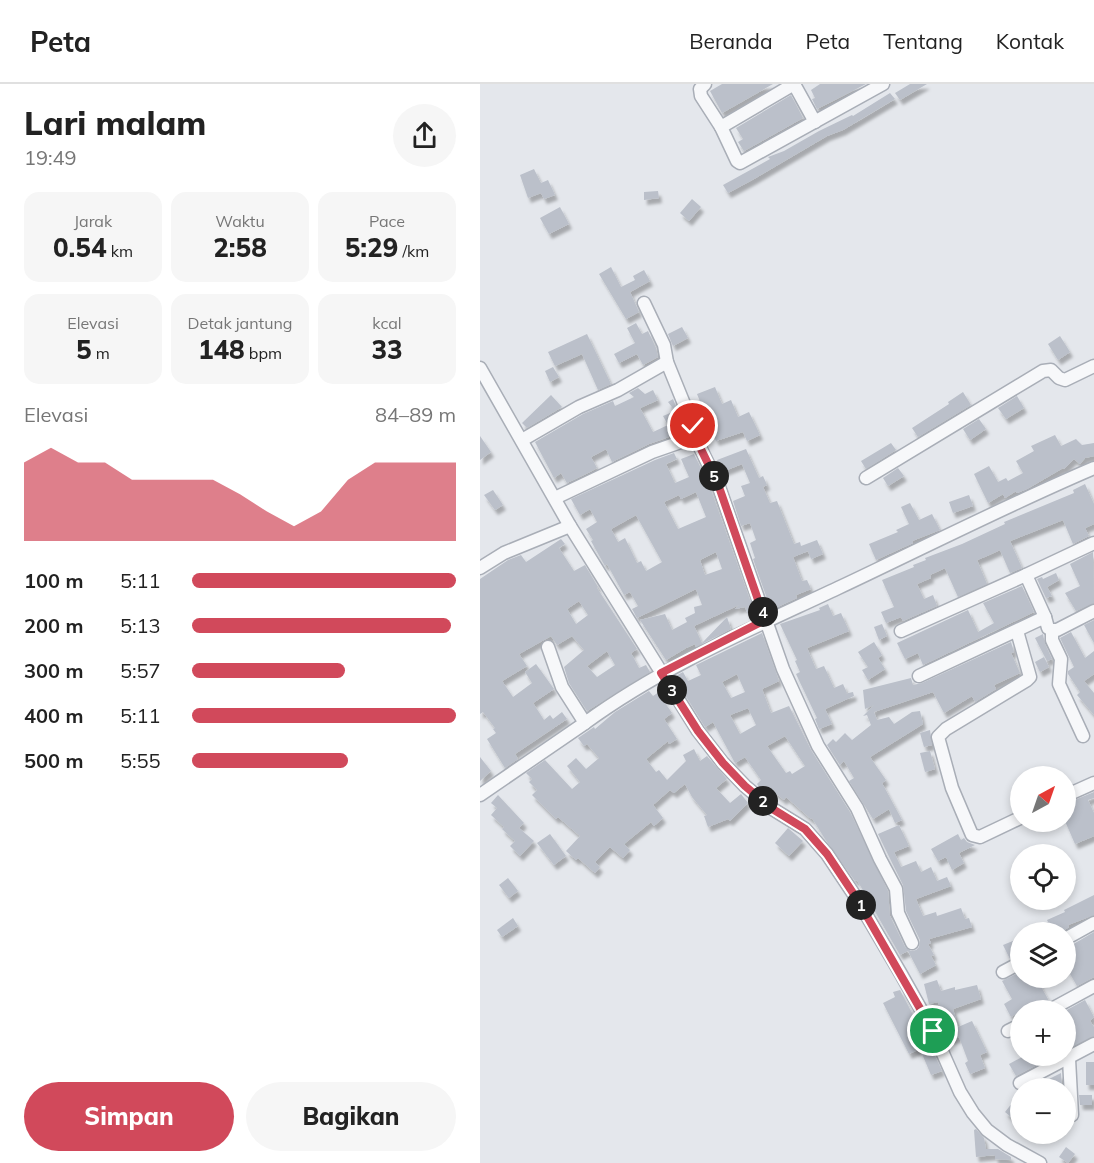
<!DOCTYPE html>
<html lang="id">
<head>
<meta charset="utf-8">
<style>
  body { margin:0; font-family:Mulish,sans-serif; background:#f6f6f6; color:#222; height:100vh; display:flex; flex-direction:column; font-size:22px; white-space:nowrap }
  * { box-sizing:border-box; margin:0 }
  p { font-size:20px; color:#767676 }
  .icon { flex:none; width:33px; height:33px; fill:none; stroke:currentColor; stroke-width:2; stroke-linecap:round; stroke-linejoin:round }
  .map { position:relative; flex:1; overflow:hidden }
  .drawer { display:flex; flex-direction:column; background:#fff; width:480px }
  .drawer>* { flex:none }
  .needle { width:39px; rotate:40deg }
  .tools { position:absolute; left:530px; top:682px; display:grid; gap:12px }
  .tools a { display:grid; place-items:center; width:66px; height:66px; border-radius:50%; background:#fff; box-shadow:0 3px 9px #0003; font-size:30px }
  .pin { position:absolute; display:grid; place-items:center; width:51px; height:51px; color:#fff; margin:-26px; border:3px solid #fff; border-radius:50%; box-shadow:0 2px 6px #0007 }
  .km { position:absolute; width:30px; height:30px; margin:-15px; border-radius:50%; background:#222; color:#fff; font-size:16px; line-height:30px; text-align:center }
  .round { display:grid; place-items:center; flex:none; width:63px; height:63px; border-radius:32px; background:#f6f6f6 }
  .overview { display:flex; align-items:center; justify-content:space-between; height:102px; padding:0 24px }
  h1 { font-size:33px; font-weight:800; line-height:45px }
  .metrics { display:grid; grid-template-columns:repeat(3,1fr); gap:9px; height:102px; padding:6px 24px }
  .metrics div { display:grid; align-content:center; border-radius:15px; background:#f6f6f6; text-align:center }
  .metrics b { font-size:26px; font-weight:800 }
  .metrics small { font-size:16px; font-weight:400 }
  .metrics p { font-size:16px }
  .chart { height:168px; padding:12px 24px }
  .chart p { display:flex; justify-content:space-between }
  .chart svg { width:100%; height:108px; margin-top:6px; fill:#d1495b; opacity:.7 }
  .primary-button { display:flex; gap:12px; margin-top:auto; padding:12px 24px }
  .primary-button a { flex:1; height:69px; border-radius:36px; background:#d1495b; color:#fff; font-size:24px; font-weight:800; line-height:69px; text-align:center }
  .primary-button a+a { background:#f6f6f6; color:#222 }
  ul { padding:0 24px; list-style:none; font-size:20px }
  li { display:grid; grid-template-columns:96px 72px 1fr; align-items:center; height:45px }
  li i { height:15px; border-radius:8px; background:#d1495b }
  header { display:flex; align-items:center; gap:36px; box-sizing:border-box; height:84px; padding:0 30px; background:#fff; border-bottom:2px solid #e0e0e0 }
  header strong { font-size:28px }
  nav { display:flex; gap:33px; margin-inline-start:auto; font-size:21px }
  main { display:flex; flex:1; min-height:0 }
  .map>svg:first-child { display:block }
  .building { fill:#bbc0ca; fill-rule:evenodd; filter:url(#shadow) }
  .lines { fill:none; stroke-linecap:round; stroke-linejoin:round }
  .minor-casing { stroke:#a9aeb7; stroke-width:15 }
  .minor { stroke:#f7f8fa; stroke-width:12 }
  .route-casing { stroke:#fff; stroke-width:12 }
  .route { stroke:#d1495b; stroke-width:8 }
</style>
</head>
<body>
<header>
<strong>Peta</strong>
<nav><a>Beranda</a><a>Peta</a><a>Tentang</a><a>Kontak</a></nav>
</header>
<main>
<section class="drawer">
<div class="overview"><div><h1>Lari malam</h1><p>19:49</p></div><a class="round"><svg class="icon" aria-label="share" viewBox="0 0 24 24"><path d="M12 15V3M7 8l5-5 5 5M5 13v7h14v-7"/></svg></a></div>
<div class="metrics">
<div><p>Jarak</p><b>0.54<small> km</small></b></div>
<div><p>Waktu</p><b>2:58</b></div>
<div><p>Pace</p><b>5:29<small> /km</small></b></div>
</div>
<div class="metrics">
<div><p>Elevasi</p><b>5<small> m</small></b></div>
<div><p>Detak jantung</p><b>148<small> bpm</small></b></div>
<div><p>kcal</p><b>33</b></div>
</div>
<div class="chart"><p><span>Elevasi</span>84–89 m</p>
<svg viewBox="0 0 160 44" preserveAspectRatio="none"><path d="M0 44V12L10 6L20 12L30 12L40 19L50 19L60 19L70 19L80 25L90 32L100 38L110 32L120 19L130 12L140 12L150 12L160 12V44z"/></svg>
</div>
<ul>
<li><b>100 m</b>5:11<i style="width:100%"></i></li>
<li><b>200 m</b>5:13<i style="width:98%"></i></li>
<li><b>300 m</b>5:57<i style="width:58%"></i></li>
<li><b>400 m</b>5:11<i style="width:100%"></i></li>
<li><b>500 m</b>5:55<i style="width:59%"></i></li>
</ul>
<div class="primary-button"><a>Simpan</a><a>Bagikan</a></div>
</section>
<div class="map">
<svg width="614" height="1079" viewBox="0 0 614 1079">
  <defs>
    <filter id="shadow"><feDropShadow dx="3" dy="5" stdDeviation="1.5" flood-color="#0004"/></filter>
  </defs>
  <rect width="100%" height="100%" fill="#e4e7ec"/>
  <g class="building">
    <path d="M242,0h51l-51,29 -12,-22z"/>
    <path d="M340,0h46l-49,25 -5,-10 3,-1 -4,-8z"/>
    <path d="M430,0h17l-27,16 -5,-7z"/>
    <path d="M410,9l5,6 -52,31 -16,6 -73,43 -26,14 -5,-8 47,-26 -2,-2 16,-6 35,-20 33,-16 1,1z"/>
    <path d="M311,11l12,23 -59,33 -6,-9 5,-3 -7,-11z"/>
    <path d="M54,85l7,14 7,-3 7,15 -11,4 -3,-6 -13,5 -8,-23z"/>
    <path d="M178,107l1,7 -15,2v-8z"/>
    <path d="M212,115l9,8 -12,14 -9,-8z"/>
    <path d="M80,123l9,17 -20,10 -9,-16z"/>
    <path d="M131,183l10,20 14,-7 -2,-4 11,-6 6,11 -20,11 9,20 -13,7 -27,-45z"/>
    <path d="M156,239l6,11 6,-3 8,17 2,9 -15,8 -6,-11 -18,9 -5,-9 21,-11 -8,-15z"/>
    <path d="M202,243l6,11 -15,8 -5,-12z"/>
    <path d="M107,250l24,50 -13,6 -16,-36 -27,12 -7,-14z"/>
    <path d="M580,252l10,16 -12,8 -10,-16z"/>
    <path d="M73,283l6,10 -9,5 -5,-11z"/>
    <path d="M235,303l7,17 9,-4 7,17 11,-5 11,23 -13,6 -4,-9 -27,9 -19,-47z"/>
    <path d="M158,304l7,6 8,-4 5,10 -18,8 13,24 15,-7 -5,-9 12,-5 -7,-9 5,-3 13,32 -37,13 -37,18 -6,-13 -15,8 6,11 -7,4 -23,11 -6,-10 -7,5 -19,-36 48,-28 30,-13 2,5 19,-9 -5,-4z"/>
    <path d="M483,308l8,13 -53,32 -6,-9 37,-24 -1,-2z"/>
    <path d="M71,311l11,12 -35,21 -5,-5z"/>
    <path d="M537,312l7,12 -18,11 -8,-11z"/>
    <path d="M499,335l7,10 -16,11 -7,-11z"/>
    <path d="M575,351l6,11 15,-7 6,6 12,-2v13l-9,2 -5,6 -6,-5 -10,10 -1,-1 -36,21 -10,4 -1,-2 -11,7 -2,-4 -15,9 -14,-29 15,-8 9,16 8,-4 2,3 15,-8 -7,-12 18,-10 -3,-5z"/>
    <path d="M0,352l11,16 -11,8z"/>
    <path d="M411,359l5,7 -30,19 -5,-8z"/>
    <path d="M266,365l13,29 4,-2 4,9 -4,2 7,16 7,-2 17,43 6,-2 1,4 16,-6 6,14 -12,5 -3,-8 -15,6 9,24 5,-1 4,9 -15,6 1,3 -26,12 -18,-51 2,-1 -5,-15 6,-3 -6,-17 -9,3 -8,-25 12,-5 -4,-10 9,-3 -8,-19 -20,8 -5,-12z"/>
    <path d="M194,369l3,6 -11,5 9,19 14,-6 -8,-18 13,-5 16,33 46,130 -6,3 -5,-13 -10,2 4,-4 -45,21 8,17 25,-26 4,12 -35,18 -1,-3 -9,4 -20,12 -26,-40 25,-6 7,16 15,-8 -2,-4 10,-5 -1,-6 8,-2 -6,-16 -59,29 -5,-9 6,-3 -8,-14 -6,3 -17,-31 -2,2 -14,-25 2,-1 -7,-11 11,-7 -7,-13 -10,6 -9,-16 84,-39zM216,408l10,25 -28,12 -14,-27 15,-7 2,4zM156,431l26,47 -16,9 -5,-10 -4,2 -12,-25 -7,4 -7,-13zM236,468l6,17 -17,6 -5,-15z"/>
    <path d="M418,384l6,8 -16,10 -5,-8z"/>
    <path d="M605,400l9,20v20l-9,4 4,8 -16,8 -10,-24 -53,21 12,27 -12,5 -10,-23 -13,6 -10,4 10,24 -29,13 -13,-29 -15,7 1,3 -14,6 7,15 9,-4 4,11 -34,15 -2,-4 -15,6 -5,-11 13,-5 -12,-27 32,-13 -1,-2 13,-5 -1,-2 37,-14 43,-20 -1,-2 70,-29 -1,-3z"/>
    <path d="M13,406l10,15 -8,5 -11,-15z"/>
    <path d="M489,411l4,11 -20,7 -4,-11z"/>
    <path d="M430,419l9,17 13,-6 8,16 -28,11 1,2 -37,17 -7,-16 29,-12 -2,-2 13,-6 -8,-17z"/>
    <path d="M81,455l4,5 -6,4 15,23 11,-6 13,22 -1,1 40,61 -6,4 8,15 7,-3 4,7 -63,39 -18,-28 -5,-16 20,-17 -12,-14 -15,9 -6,-9 -32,18 8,12 -25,15 11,16 19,-14 -7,-11 11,-8 18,25 -21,14 11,17 6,-5 3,4 9,-7 5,7 -52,35 3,5 -13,9 -18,-29 9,-6 -3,-4 2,-1 -12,-16 -3,2v-135l28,-19 13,-5 5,7zM99,517l9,14 -12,9 -9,-15zM127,567l8,14 -18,12 -10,-11z"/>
    <path d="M613,468l1,51 -18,8 -11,-18 15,-7 -10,-22z"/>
    <path d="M576,489l3,7 -12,7 5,9 -6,2 -9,-19 5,-2 1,2z"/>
    <path d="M542,502l12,26 -111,53 -5,-12 -13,6 -8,-16 71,-33 10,22 16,-9 -11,-20z"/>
    <path d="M348,520l5,12 8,-3 8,18 -42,17 9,21 8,-3 10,22 9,-4 4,9 -3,1 9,-2 1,4 -29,13 7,15 -13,5 -4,-10 2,-1 -21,-44 4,-2 -5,-11 2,-1 -17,-36 40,-14 -1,-2z"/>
    <path d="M614,536v23l-10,-18z"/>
    <path d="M402,540l5,12 -8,4 -5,-13z"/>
    <path d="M591,548l14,26 9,-7v23l-10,7 10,12v22l-17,-20 3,-3 -12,-18v-3l6,-4 -14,-29z"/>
    <path d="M282,549l17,48 -17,8 9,24 18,-7 22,44 39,62 38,79 2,25 15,31 6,4 5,-1 3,-3 1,-7 -14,-29 -3,-26 -25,-51 21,-9 10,21 -15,6 7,15 15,-6 5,11 10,-5 6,14 10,-4 4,9 -35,13 7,17 13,-4 1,4 24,-8 4,11 4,-1 3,9 -43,12 2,4 -3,1 6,11 -3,1 5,9 -16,9 -12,-23 -8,4 -43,-75 -2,1 -30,-42 -13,-21 -1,1 -25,-22 -2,3 -15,-12 -4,4 -6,-5 -2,-3 4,-4 -16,-23 -10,6 -22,-41 -8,5 -31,-50 9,-5 5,9 13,-6 -5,-10zM257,590l8,18 -14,6 -9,-16zM268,624l8,17 -16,9 -10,-19zM305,652l20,30 -13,8 -2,-3 -4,2 -19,-27z"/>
    <path d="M563,550l2,10 7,15 -5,2 -12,-23z"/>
    <path d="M394,558l8,13 -4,3 7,11 -17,11 -6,-10 6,-3 -10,-15z"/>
    <path d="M531,558l3,10 -3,1 9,20 -26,12 2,4 -21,13 -3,-6 -28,17 -11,-21 -59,20 3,8 12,-3 5,7 18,-12 8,-1 3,13 -53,33 16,23 -4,3 20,37 -7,3 -6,-14 -16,10 -24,-38 5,-3 -10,-17 -4,4 -13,-20 6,-6 3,3 9,-9 7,7 19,-15 -4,-10 -4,1 11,-11 -9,4 -2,-19 48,-12 2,7 9,-2z"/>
    <path d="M564,573l5,10 -9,5 -5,-10z"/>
    <path d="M182,606l5,7 -4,3 9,13 -8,6 13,20 -8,5 -1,-3 -22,18 10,13 3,-2 8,10 19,-19 -3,-6 11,-6 6,12 7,-5 20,23 -11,9 14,15 11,-9 7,9 -18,18 -2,-2 -20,8 -4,-11 3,-1 -15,-18 -7,-13 -11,9 -4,-3 -17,15 10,13 -9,8 -3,-4 -27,22 6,6 -7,8 -13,-11 -15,15 5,5 -5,6 -17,-15 -2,2 -10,-9 14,-15 -22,-19 -2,2 -24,-24 5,-5 -8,-8 3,-3 -6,-6 19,-13 27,29 8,-7 -13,-16 9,-8 10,11 13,-11 -12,-14 -3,2 -6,-8 16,-11 1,2 20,-17 34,-21 4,5z"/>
    <path d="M450,646l2,15 -8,2 -4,-14z"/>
    <path d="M450,667l5,18 -10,3 -5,-19z"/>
    <path d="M0,673l11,14 -11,10z"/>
    <path d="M614,708v6l-6,2 6,13v23l-19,8 -10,-23v-17z"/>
    <path d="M18,711l26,28 -5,5 15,13 -14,15 -10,-10 5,-5 -13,-12 2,-2 -13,-12 6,-7 -6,-5z"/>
    <path d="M308,744l15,13 -14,15 -14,-13z"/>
    <path d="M70,750l16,22 -12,9 -17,-22z"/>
    <path d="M478,750l3,6 3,-2 3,4 8,3 -16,8 5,10 -12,7 -6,-13 -8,4 -7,-12z"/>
    <path d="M28,794l10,13 -9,7 -10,-13z"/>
    <path d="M614,811v20l-26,10 1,2 -9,6h-36l24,-11 -1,-2 18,-8 -1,-2z"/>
    <path d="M33,834l5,8 -16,11 -5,-7z"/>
    <path d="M614,848v45l-17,9 -12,-21v-16z"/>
    <path d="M540,854v17l-10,4 -7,-14z"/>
    <path d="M540,888v6h28l-9,5 10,18 -8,5 -1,5 -6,-8 -23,14 -7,-13 8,-5 -10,-18z"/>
    <path d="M457,896l4,11 14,-4v3l22,-5 4,14 -28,10 5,18 14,-6 15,31 -7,3 5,13 -15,6 -5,-11 3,-2 -9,-24 -8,3 -13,-38 -9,2 -5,-20z"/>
    <path d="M420,906l13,25 -2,1 8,19 5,-3 18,39 -11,4 -11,-26 -11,5 -26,-51 12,-6 -2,-5z"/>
    <path d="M605,916l9,17 -4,4 4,6v9l-29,14v-39z"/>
    <path d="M544,972h30l-38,20 -7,-12z"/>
    <rect x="606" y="978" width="8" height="23"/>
    <path d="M581,989l1,16h-18l-3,-6z"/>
    <path d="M540,1009v24l-5,-4 -4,4 -6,-5z"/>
    <path d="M599,1011h13v10h-12z"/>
    <path d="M496,1045l8,9 2,11h12l13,8v3l-16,-1v-4l-19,2 -2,-27z"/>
    <path d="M586,1063l9,7 -7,9 -9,-6z"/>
  </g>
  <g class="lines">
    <defs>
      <g id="minor">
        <path d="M225,0l-5,5 1,7 20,31"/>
        <path d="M314,0l-73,43 16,34 3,2 143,-79"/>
        <path d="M314,0l21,38"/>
        <path d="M164,219l20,42 3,17 26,64 3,13 22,45 65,185 35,77 39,62 23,51 16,30 2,24 14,30"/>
        <path d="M0,284l90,158 128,205 25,32 22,23 26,22 34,21 22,25 30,45 44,75 32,57 27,61 13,21 14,17 20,15 33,18"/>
        <path d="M42,356l57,-33 39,-17 49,-28"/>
        <path d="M386,394l177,-107 8,-1 8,8 6,2 29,-14"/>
        <path d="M75,414l97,-46 43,-15"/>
        <path d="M0,484l24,-15 66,-27"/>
        <path d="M546,491l68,-32"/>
        <path d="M572,546v10l9,19 -2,25 24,52"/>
        <path d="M421,547l125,-56 19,42"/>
        <path d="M537,547l13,46 -3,3 -81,49 -8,8 14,51 20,47 8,2 40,-19"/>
        <path d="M68,563l14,40 23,36c78,-57 166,-94 253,-135 85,-40 169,-83 256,-120"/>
        <path d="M439,592l126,-59 3,11 4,2h5l37,-19"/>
        <path d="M0,711l105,-72"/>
        <path d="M585,712l29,-13"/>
        <path d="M585,855l29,-16"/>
        <path d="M523,888l17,-9"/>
        <path d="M568,927l46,-25"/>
        <path d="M528,947l12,-6"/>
        <path d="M589,975l3,56"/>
        <path d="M540,999l74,-39"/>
      </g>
    </defs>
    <use href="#minor" class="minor-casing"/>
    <use href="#minor" class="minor"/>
  </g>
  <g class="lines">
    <defs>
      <path id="route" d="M213,342l3,13 22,45 47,136 -104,53 37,58 25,32 22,23 26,22 34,21 22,25 30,45 76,132"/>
    </defs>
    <use href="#route" class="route-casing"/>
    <use href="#route" class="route"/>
  </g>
</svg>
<div class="tools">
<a><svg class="needle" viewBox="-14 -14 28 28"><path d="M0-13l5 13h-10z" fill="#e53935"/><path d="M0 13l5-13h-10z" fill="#767676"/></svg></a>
<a><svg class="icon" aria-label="locate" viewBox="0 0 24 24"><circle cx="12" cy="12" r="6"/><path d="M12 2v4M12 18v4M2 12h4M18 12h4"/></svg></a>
<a><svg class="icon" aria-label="layers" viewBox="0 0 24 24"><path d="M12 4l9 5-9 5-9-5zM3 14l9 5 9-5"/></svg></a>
<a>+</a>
<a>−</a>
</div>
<div class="pin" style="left:453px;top:947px;background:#1e9e55"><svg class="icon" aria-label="arrive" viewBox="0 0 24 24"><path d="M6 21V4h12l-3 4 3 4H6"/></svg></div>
<div class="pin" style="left:213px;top:342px;background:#d93025"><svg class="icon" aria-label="check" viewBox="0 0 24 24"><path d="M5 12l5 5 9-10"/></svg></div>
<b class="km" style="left:381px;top:821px">1</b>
<b class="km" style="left:283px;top:717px">2</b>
<b class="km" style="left:192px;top:606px">3</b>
<b class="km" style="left:283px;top:528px">4</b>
<b class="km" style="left:234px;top:392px">5</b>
</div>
</main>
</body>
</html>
